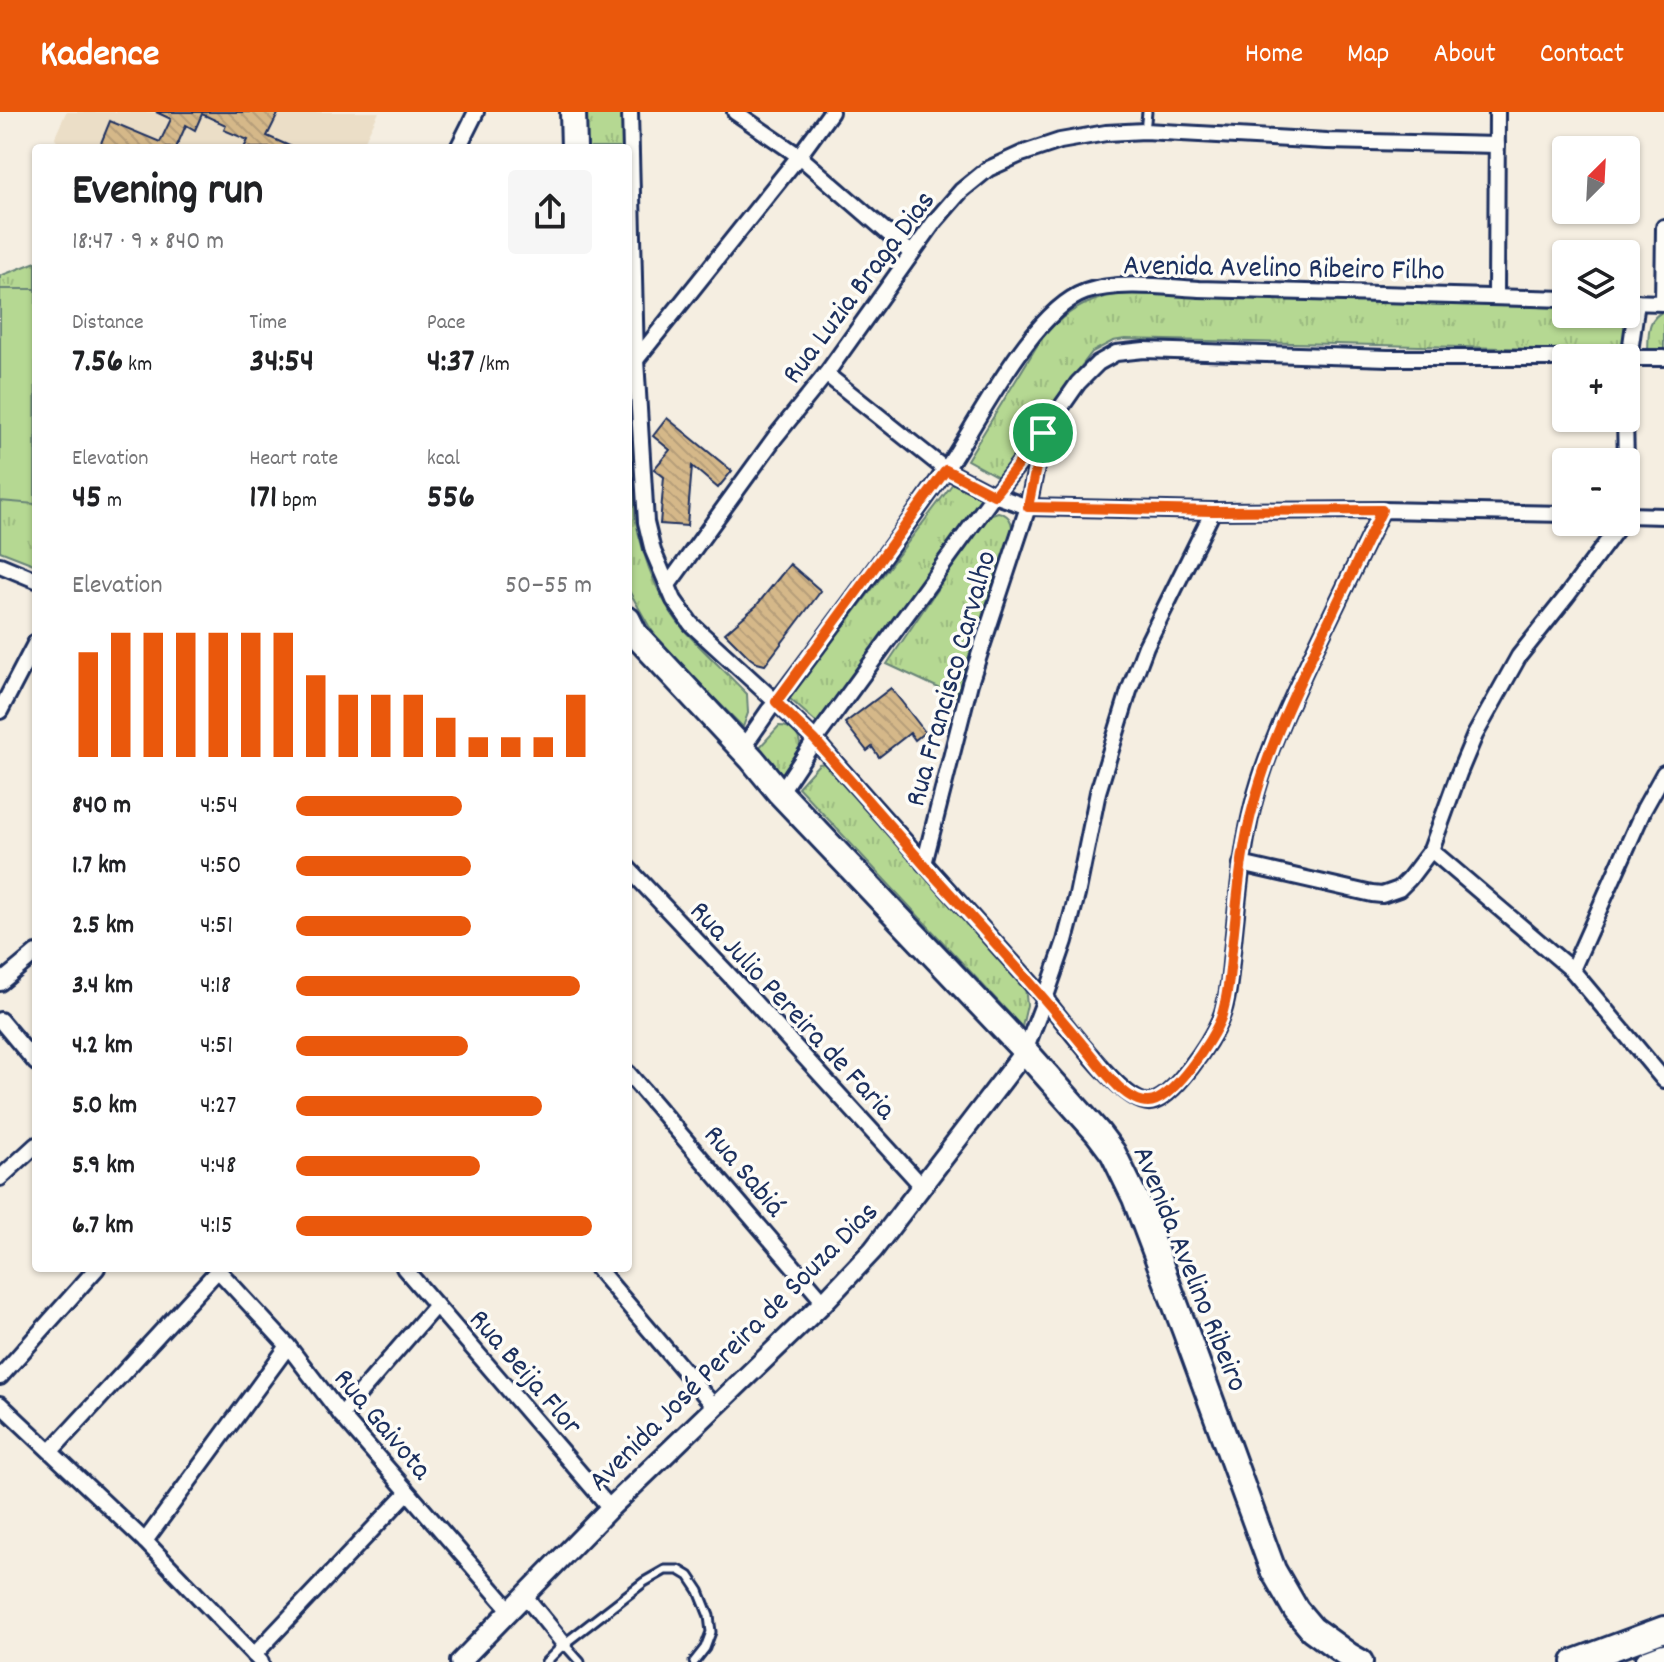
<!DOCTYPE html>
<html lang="en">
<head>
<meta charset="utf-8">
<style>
  body { margin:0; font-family:Dekko,sans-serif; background:#f6f6f6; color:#202124; height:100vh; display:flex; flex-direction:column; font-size:30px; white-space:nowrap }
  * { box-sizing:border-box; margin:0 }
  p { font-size:26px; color:#757577 }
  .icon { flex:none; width:44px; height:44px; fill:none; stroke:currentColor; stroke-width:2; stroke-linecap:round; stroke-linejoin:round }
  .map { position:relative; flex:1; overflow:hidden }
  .panel { position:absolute; left:32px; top:32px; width:600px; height:1128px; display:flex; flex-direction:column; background:#fff; border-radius:8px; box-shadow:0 2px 6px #0004 }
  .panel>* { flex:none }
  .needle { width:52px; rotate:24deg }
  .buttons { position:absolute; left:1552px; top:24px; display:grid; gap:16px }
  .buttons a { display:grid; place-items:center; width:88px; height:88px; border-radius:8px; background:#fff; box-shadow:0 2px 6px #0004; font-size:40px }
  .pin { position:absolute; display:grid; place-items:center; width:68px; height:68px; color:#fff; margin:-34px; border:4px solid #fff; border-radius:50%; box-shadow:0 2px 8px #0007 }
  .round { display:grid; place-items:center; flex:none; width:84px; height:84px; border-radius:8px; background:#f6f6f6 }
  .head { display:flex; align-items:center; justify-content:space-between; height:136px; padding:0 40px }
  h1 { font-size:44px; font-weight:700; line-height:60px }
  .stats { display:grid; grid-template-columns:repeat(3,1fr); gap:12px; height:136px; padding:8px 40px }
  .stats div { display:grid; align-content:center }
  .stats b { font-size:34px; font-weight:700 }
  .stats small { font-size:22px; font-weight:400 }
  .stats p { font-size:22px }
  .chart { height:224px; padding:16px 40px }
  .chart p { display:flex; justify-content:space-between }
  .chart svg { width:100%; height:144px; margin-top:8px; stroke:#ea580c; stroke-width:6 }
  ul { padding:0 40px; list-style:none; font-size:26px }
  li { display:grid; grid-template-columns:128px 96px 1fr; align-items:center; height:60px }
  li i { height:20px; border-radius:10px; background:#ea580c }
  header { display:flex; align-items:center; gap:48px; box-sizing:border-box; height:112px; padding:0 40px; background:#ea580c; color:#fff }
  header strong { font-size:38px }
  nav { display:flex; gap:44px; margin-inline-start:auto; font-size:28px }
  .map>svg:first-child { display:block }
  .built { fill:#ebdec7 }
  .grass { fill:url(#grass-tufts); stroke:#688478; stroke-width:2 }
  .garden { fill:#b5d892; stroke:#688478; stroke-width:2 }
  .building { fill:url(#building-back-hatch); stroke:#1b2f5e; stroke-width:2 }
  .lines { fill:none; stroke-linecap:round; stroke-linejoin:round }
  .service-casing { stroke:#1b2f5e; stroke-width:13 }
  .minor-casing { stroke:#1b2f5e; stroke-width:20 }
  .tertiary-casing { stroke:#1b2f5e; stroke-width:24 }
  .trunk-casing { stroke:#1b2f5e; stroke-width:30 }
  .service { stroke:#fdfcf7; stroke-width:7 }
  .minor { stroke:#fdfcf7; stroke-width:14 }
  .tertiary { stroke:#fdfcf7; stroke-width:18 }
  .trunk { stroke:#fdfcf7; stroke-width:24 }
  .route-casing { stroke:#fff; stroke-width:16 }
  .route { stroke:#ea580c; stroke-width:10 }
  .labels { text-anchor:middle; stroke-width:7; stroke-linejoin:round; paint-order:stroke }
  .street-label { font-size:30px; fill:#1b2f5e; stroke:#fdfcf7 }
</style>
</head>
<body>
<header>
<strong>Kadence</strong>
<nav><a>Home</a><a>Map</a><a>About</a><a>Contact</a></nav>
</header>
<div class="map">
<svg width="1664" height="1550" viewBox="0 0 1664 1550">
  <defs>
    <pattern id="grass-tufts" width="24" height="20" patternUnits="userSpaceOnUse" patternTransform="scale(2)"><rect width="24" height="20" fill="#b5d892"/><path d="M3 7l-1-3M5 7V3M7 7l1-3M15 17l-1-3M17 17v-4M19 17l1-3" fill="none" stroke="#9bba80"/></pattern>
    <pattern id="building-back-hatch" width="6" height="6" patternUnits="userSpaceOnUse" patternTransform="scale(2)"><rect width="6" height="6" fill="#d5b889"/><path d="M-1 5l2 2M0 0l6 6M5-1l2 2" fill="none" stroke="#b69e79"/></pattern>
  </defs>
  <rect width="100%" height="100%" fill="#f5eee1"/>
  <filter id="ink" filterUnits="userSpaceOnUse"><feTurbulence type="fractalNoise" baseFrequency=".0125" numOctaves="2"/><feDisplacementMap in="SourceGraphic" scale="16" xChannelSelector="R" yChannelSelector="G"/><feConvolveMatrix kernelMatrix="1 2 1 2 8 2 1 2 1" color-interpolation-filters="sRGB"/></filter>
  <g filter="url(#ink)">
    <path class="built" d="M66,0h313l-18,36h-302l-4,-11z"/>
    <g class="grass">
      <path d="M585,0h39l1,36h-38z"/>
      <path d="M628,144l7,261c8,41 22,82 50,114 20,22 42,42 62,63l1,19 -5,14 -80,-80 -14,-21 -21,-37z"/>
      <path d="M36,150v303l-36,-14v-275z"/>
      <path d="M1134,181l432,15v6h60l-2,37 -499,-12 -12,2 -21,11 -94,125 -31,-17 76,-124c25,-28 53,-41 91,-43z"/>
      <path d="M1664,199v41l-16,-1c1,-17 -2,-32 16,-40z"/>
      <path d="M954,370l29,15 -165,227 -29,-26z"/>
      <path d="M998,400c10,2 14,8 14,17l-56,167 -69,-32 98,-146 4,-3z"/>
      <path d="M779,614c13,0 21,8 21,21l-18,27 -24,-25z"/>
      <path d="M825,651l200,223 2,19 -5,22 -224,-240 21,-23z"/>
    </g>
    <path class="garden" d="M0,177h36l-1,215 -35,-3z"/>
    <g class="building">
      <path d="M156,0h123l-12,24 27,12h-50l4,-8 -24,-10 2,-5 -24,-11 -7,16 -9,-5 -10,23h-77l11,-27 50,21 11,-23z"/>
      <path d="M667,306l65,53 -14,17 -26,-22 -5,60 -27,-2 4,-47 -10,-8 16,-19 -17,-14z"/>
      <path d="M790,452l31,27 -56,74 -8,-2 -7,-5 -25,-25 31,-27z"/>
      <path d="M891,576l34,44 -10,8 -5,-7 -31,24 -7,-10 -5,4 -22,-28z"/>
    </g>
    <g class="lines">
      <defs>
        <g id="service">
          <path d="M1145,19l2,-19"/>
          <path d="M564,1532l16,18"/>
          <path d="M546,1550l18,-18 80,-62 21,-12h14l10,6 10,15 10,25 2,16 -6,16 -11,14"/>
        </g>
        <g id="minor">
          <path d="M630,0l6,248 10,162 7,29 21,49 17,24 85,78 -7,8 -27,39"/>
          <path d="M735,0l64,44 112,97"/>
          <path d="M458,36l18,-36"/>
          <path d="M1496,184l1,-184"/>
          <path d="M1626,190l38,1"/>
          <path d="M1663,191l1,-76"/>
          <path d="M1626,246h38"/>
          <path d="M636,248l163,-204 32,-44"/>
          <path d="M826,262l120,96 48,25 34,12 185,4 169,-1 184,4"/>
          <path d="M1626,268l11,-78"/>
          <path d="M1625,306l1,44"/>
          <path d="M1626,354v51"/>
          <path d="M1213,399l-67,135 -17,45 -31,101 -21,103 -12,46 -20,58 -230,-259 -39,-38c57,-76 114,-152 168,-230 33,-47 87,-161 141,-180 33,-11 80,-5 114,-3l367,10"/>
          <path d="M1626,403l38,1"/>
          <path d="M0,453l36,15"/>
          <path d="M668,473l108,-149 50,-62 109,-153 26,-30 27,-22 33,-15 39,-13 46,-8 39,-2 182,10 170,4"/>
          <path d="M0,599l36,-69"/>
          <path d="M780,681l35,-53 179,-245 48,-60"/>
          <path d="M1431,738l141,120 92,110"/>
          <path d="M924,752l46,-181 58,-176 15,-74 35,-50 20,-20 18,-10 28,-3 244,8h178"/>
          <path d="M1241,752l131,30 10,1 17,-6 10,-10 22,-29 28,-77 16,-38 44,-79 47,-59 56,-75"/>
          <path d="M628,756l120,127 174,191"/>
          <path d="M1572,858l72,-161 20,-36"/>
          <path d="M0,871l36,-30"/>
          <path d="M0,908l36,43"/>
          <path d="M1025,939l20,-52c18,21 79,108 106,103 23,-4 60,-61 69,-82 10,-24 10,-52 13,-77 5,-47 9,-93 20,-138 14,-55 39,-107 63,-158 22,-45 44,-91 66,-137"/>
          <path d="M628,961l196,229"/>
          <path d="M0,1066l36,-33"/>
          <path d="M216,1156l72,78 53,69 170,196"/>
          <path d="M404,1156l206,240"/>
          <path d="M597,1156l117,138"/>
          <path d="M0,1265l97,-109"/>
          <path d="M0,1292l145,137 116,121"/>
          <path d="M341,1303l95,-110"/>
          <path d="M51,1339l167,-181"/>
          <path d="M145,1429l143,-195"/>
          <path d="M525,1484l39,48"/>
          <path d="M254,1543l153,-162"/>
        </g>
        <path id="tertiary" d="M460,1550l150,-154 214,-206 49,-52 152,-199"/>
        <g id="trunk">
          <path d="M573,0l1,36"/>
          <path d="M628,508l7,14 117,125 28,34 245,258 73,82 15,20 22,45 50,132 88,240 23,40 16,19 36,26 12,7"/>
          <path d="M1575,1550l89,-33"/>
          <path d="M1648,1550l16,-6"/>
        </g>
      </defs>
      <use href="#service" class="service-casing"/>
      <use href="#minor" class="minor-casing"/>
      <use href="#tertiary" class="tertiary-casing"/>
      <use href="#trunk" class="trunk-casing"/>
      <use href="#service" class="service"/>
      <use href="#minor" class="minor"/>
      <use href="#tertiary" class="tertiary"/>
      <use href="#trunk" class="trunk"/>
    </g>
  </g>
  <g class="lines" filter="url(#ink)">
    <defs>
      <path id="route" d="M1043,321l-15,74 185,4 169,-1c-21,44 -42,87 -63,131 -25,53 -50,105 -65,162 -13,45 -16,92 -21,137 -3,26 -4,53 -12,78 -8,21 -49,84 -73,84 -25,0 -51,-41 -66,-58 -50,-61 -103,-119 -156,-177 -37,-42 -74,-85 -111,-127l-39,-38 170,-232 48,25z"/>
    </defs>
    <use href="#route" class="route-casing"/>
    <use href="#route" class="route"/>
  </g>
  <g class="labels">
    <g class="street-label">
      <text transform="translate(1284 154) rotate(1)" y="10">Avenida Avelino Ribeiro Filho</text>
      <text transform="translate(857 174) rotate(-53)" y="10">Rua Luzia Braga Dias</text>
      <text transform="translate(949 566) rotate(-74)" y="10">Rua Francisco Carvalho</text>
      <text transform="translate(794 897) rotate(47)" y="10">Rua Julio Pereira de Faria</text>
      <text transform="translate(746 1058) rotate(50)" y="10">Rua Sabiá</text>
      <text transform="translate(1192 1156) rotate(68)" y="10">Avenida Avelino Ribeiro</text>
      <text transform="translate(732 1233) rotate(-45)" y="10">Avenida José Pereira de Souza Dias</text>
      <text transform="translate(527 1259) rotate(49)" y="10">Rua Beija Flor</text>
      <text transform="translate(384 1311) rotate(50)" y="10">Rua Gaivota</text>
    </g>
  </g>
</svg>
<div class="buttons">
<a><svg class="needle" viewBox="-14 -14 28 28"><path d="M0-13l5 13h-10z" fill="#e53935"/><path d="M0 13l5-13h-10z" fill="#757577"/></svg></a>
<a><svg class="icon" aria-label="layers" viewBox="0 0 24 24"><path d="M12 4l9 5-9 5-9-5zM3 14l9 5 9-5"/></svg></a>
<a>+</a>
<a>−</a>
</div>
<div class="pin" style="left:1043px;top:321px;background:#1e9e55"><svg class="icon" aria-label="arrive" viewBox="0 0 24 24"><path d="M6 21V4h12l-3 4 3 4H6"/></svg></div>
<section class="panel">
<div class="head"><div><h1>Evening run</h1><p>18:47 · 9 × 840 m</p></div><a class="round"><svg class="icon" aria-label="share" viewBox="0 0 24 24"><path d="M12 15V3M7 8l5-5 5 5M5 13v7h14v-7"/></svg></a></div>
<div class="stats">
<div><p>Distance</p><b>7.56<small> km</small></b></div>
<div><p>Time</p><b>34:54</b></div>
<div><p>Pace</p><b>4:37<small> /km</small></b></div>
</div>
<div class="stats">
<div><p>Elevation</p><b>45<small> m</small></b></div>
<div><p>Heart rate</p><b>171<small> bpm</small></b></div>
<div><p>kcal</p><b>556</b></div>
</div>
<div class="chart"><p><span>Elevation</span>50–55 m</p>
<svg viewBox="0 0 160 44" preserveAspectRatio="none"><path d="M5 44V12M15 44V6M25 44V6M35 44V6M45 44V6M55 44V6M65 44V6M75 44V19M85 44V25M95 44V25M105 44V25M115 44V32M125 44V38M135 44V38M145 44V38M155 44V25"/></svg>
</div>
<ul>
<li><b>840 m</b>4:54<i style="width:56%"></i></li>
<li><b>1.7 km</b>4:50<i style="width:59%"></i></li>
<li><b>2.5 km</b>4:51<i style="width:59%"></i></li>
<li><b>3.4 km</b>4:18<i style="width:96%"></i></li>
<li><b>4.2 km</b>4:51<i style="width:58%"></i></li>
<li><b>5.0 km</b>4:27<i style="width:83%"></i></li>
<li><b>5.9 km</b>4:48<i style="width:62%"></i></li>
<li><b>6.7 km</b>4:15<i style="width:100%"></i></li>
</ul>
</section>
</div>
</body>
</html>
